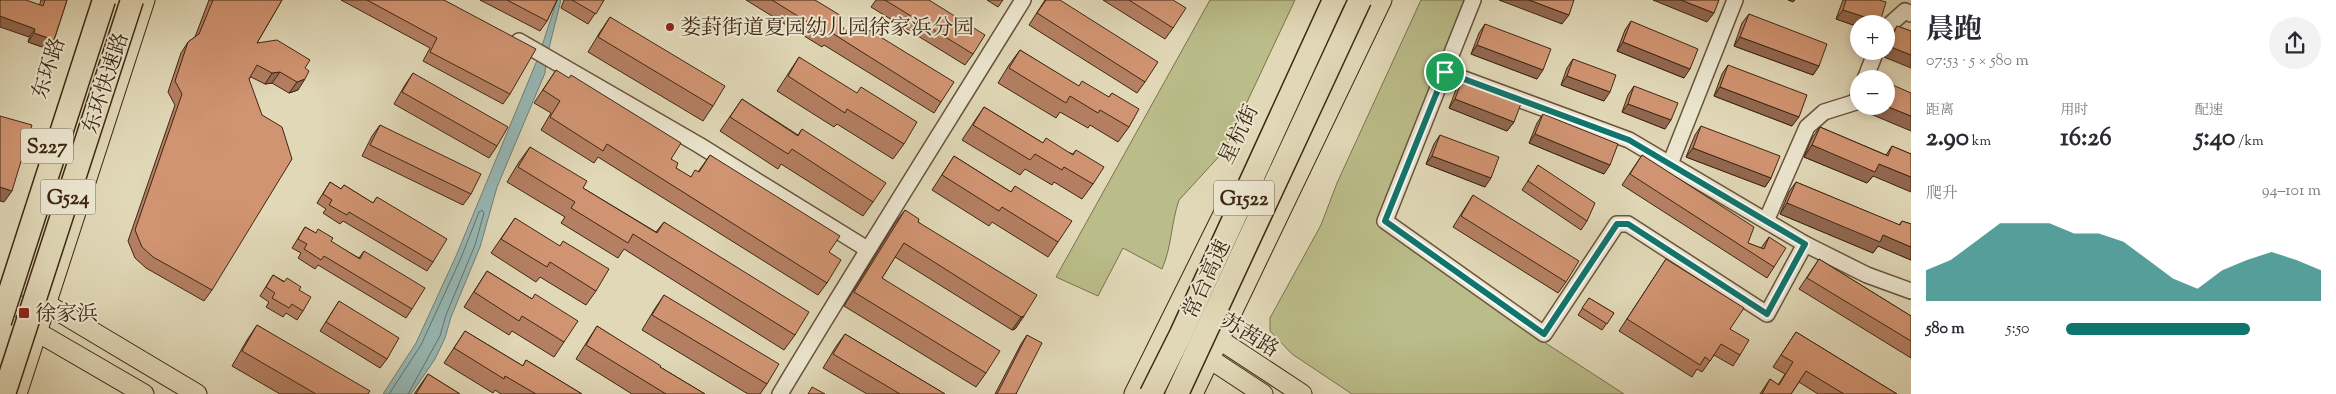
<!DOCTYPE html>
<html lang="zh">
<head>
<meta charset="utf-8">
<style>
  body { margin:0; font-family:"Sorts Mill Goudy","Noto Serif SC",serif; background:#f2f2f3; color:#2b2b33; height:100vh; display:flex; flex-direction:column; font-size:19px; white-space:nowrap }
  * { box-sizing:border-box; margin:0 }
  p { font-size:16px; color:#7c7c81 }
  .icon { flex:none; width:28px; height:28px; fill:none; stroke:currentColor; stroke-width:2; stroke-linecap:round; stroke-linejoin:round }
  .map { position:relative; flex:1; overflow:hidden }
  .details { display:flex; flex-direction:column; background:#fff; width:425px }
  .details>* { flex:none }
  .fabs { position:absolute; left:1850px; top:15px; display:grid; gap:10px }
  .fabs a { display:grid; place-items:center; width:45px; height:45px; border-radius:50%; background:#fff; box-shadow:0 2px 8px #0003; font-size:25px }
  .pin { position:absolute; display:grid; place-items:center; width:42px; height:42px; color:#fff; margin:-21px; border:2px solid #fff; border-radius:50%; box-shadow:0 1px 5px #0007 }
  .round { display:grid; place-items:center; flex:none; width:52px; height:52px; border-radius:26px; background:#f2f2f3 }
  .summary { display:flex; align-items:center; justify-content:space-between; height:85px; padding:0 15px }
  h1 { font-size:28px; font-weight:700; line-height:38px }
  .metrics { display:grid; grid-template-columns:repeat(3,1fr); gap:8px; height:85px; padding:5px 15px }
  .metrics div { display:grid; align-content:center }
  .metrics b { font-size:25px; font-weight:700 }
  .metrics small { font-size:14px; font-weight:400 }
  .metrics p { font-size:14px }
  .chart { height:140px; padding:10px 15px }
  .chart p { display:flex; justify-content:space-between }
  .chart svg { width:100%; height:90px; margin-top:5px; fill:#0f766e; opacity:.7 }
  ul { padding:0 15px; list-style:none; font-size:16px }
  li { display:grid; grid-template-columns:80px 60px 1fr; align-items:center; height:38px }
  li i { height:12px; border-radius:6px; background:#0f766e }
  main { display:flex; flex:1; min-height:0 }
  .map>svg:first-child { display:block }
  .green { fill:#babc89; stroke:#7c724e }
  .water { fill:#96b8b6; stroke:#737e75 }
  .lines { fill:none; stroke-linecap:round; stroke-linejoin:round }
  .shore { stroke:#6a7064; stroke-width:1 }
  .minor-casing { stroke:#67533c; stroke-width:18 }
  .major-casing { stroke:#3e2713; stroke-width:21 }
  .minor { stroke:#ece6d0; stroke-width:15 }
  .major { stroke:#e1d8b7; stroke-width:19 }
  .highway-bridge-casing { stroke:#3e2713; stroke-width:25; stroke-linecap:butt }
  .highway-bridge { stroke:#e1d8b7; stroke-width:22 }
  .wall { fill:#b47f62; stroke:#3e2713 }
  .shaded-wall { fill:#926850; stroke:#3e2713 }
  .building { fill:#d19472; stroke:#3e2713 }
  .route-casing { stroke:#fff; stroke-width:10 }
  .route { stroke:#0f766e; stroke-width:6 }
  .poi-dot { fill:#8f2418; stroke:#ece6d0; stroke-width:2 }
  .labels { text-anchor:middle; stroke-width:4; stroke-linejoin:round; paint-order:stroke }
  .shield { fill:#ece6d0; stroke:#72604c; stroke-width:1 }
  .shield-label { font-size:20px; font-weight:bold; fill:#3e2713 }
  .poi-label { font-size:21px; fill:#3e2713; stroke:#ece6d0; text-anchor:start }
  .street-label { font-size:21px; fill:#3e2713; stroke:#ece6d0 }
</style>
</head>
<body>
<main>
<div class="map">
<svg width="1911" height="394" viewBox="0 0 1911 394">
  <rect width="100%" height="100%" fill="#e1d8b7"/>
  <filter id="stains"><feTurbulence type="fractalNoise" baseFrequency=".004" numOctaves="4"/><feColorMatrix values="0 0 0 0 .2 0 0 0 0 .09 0 0 0 0 .02 0 0 0 .5 -.17"/></filter>
  <radialGradient id="worn" r=".72"><stop offset=".6" stop-color="#630" stop-opacity="0"/><stop offset="1" stop-color="#630" stop-opacity=".3"/></radialGradient>
  <g class="green">
    <path d="M1210,0h85l-71,151 -45,49c-8,23 -7,46 -17,69l-39,-21 -25,48 -42,-19z"/>
    <path d="M1421,0h44l-89,223 171,121 77,50h-272l-60,-40 -22,-23v-13l51,-93 16,-42z"/>
  </g>
  <path class="water" d="M557,0h4l-15,60 -1,13 -48,114 -17,60 -29,70 -6,21 -10,21 -24,35h-28l33,-51 40,-87 82,-198z"/>
  <g class="lines">
    <path class="shore" d="M389,394l32,-49 40,-87 18,-46 3,-2 2,3 -9,32 -29,70 -6,21 -32,58"/>
    <defs>
      <g id="minor">
        <path d="M1473,0l-88,221 159,113 73,-110h11l139,90 38,-70"/>
        <path d="M1886,28l19,-17 6,3"/>
        <path d="M519,41l180,104 168,104"/>
        <path d="M1445,72l184,68 176,104 62,31 44,16"/>
        <path d="M1865,79l11,-28"/>
        <path d="M1670,164l65,-164"/>
        <path d="M1766,221l41,-94 17,-15 32,-10 3,-8"/>
        <path d="M780,394c79,-132 162,-263 243,-394"/>
      </g>
      <g id="major">
        <path d="M0,307l48,-2 149,89"/>
        <path d="M27,326l117,68"/>
        <path d="M1210,335l10,5 82,54"/>
        <path d="M1202,351l8,8 53,35"/>
        <path d="M17,394l128,-394"/>
        <path d="M1134,394l99,-200"/>
        <path d="M1193,394l189,-394"/>
      </g>
    </defs>
    <use href="#minor" class="minor-casing"/>
    <use href="#major" class="major-casing"/>
    <use href="#minor" class="minor"/>
    <use href="#major" class="major"/>
    <defs>
      <g id="highway-bridge">
        <path d="M0,322l104,-322"/>
        <path d="M4,394l128,-394"/>
        <path d="M1151,394l30,-60 153,-334"/>
        <path d="M1177,394l183,-394"/>
      </g>
    </defs>
    <use href="#highway-bridge" class="highway-bridge-casing"/>
    <use href="#highway-bridge" class="highway-bridge"/>
  </g>
  <g class="wall">
    <path d="M41,0h26l-13,40 -6,9 -20,-7z"/>
    <path d="M209,0h73l-25,43 48,25 -7,22 -9,3 -17,-10 -7,1 -14,-7 -2,2 -37,211 -8,11 -58,-33 -11,-10 -7,-17 47,-136 -7,-13 13,-39 7,-11 7,-5z"/>
    <path d="M341,0h103l66,94 -7,10 -80,-43 7,-13z"/>
    <path d="M480,0h77l-10,21 -7,10z"/>
    <path d="M564,0h40l-16,24 -27,-16z"/>
    <path d="M746,0h69l23,25 16,9 7,-9 80,77 -7,11 -110,-68 -2,2z"/>
    <path d="M876,0h53l44,54 -8,11 -94,-58z"/>
    <path d="M987,0h16l-5,7z"/>
    <path d="M1045,0l100,82 -8,11 -108,-68z"/>
    <path d="M1103,0h70v28l-8,11z"/>
    <path d="M1843,0h36l1,22 -1,2h-20v3l-23,-8z"/>
    <path d="M1749,14l70,52 -6,9 -79,-29 8,-23z"/>
    <path d="M610,17l103,89 -10,15 -115,-69 12,-20z"/>
    <path d="M1631,21l53,57 -67,-27 8,-21z"/>
    <path d="M1485,24l52,55 -66,-25 8,-21z"/>
    <path d="M1897,26l14,5 -27,26v-6h2v-7l4,-8z"/>
    <path d="M1020,50l58,36 31,11 3,-4 17,34 -11,15 -28,-17 -2,3 -28,-16 -4,6 -58,-35 11,-18z"/>
    <path d="M799,57l105,87 -11,15 -56,-35 -3,3 -57,-36z"/>
    <path d="M1573,59l31,42 -43,-16 6,-17z"/>
    <path d="M1728,65l64,61 -78,-30 8,-22z"/>
    <path d="M556,70l115,89 5,9 14,9 8,-5 12,-17 119,97 -2,31 -9,12 -220,-138 -4,6 -53,-33 10,-17 -17,-10z"/>
    <path d="M413,73l84,73 -8,12 -95,-54 11,-19z"/>
    <path d="M1463,78l51,44 -7,9 -58,-23 8,-21z"/>
    <path d="M1634,86l31,43 -43,-17 6,-17z"/>
    <path d="M742,99l56,36 4,-6 71,73 -10,14 -82,-52 -3,5 -58,-38z"/>
    <path d="M984,107l59,36 30,11 3,-4 17,34 -11,15 -28,-17 -2,3 -27,-16 -5,6 -58,-35z"/>
    <path d="M1543,114l61,60 -75,-31 8,-20z"/>
    <path d="M380,125l91,69 -8,11 -101,-49 10,-20z"/>
    <path d="M1701,126l70,52 -6,9 -79,-30 9,-22z"/>
    <path d="M1820,127l66,28 6,-9 19,8 -38,22 -6,7 -63,-26 8,-19z"/>
    <path d="M1440,135l45,52 -59,-23 8,-20z"/>
    <path d="M530,147l53,41 73,44 8,-10 131,113 -11,15 -160,-101 -6,9 -57,-35 4,-6 -58,-35 12,-20z"/>
    <path d="M1642,155l106,88 13,5 8,-11 5,30 -7,11 -145,-93z"/>
    <path d="M954,156l57,36 4,-6 43,56 -10,15 -56,-35 -3,4 -57,-36z"/>
    <path d="M1538,165l49,56 -6,9 -59,-40z"/>
    <path d="M330,182l11,7 3,-4 29,18 4,-6 56,65 -6,9 -84,-50 -3,3 -17,-11 3,-4 -9,-6z"/>
    <path d="M1796,182l103,43 3,-4 9,3v36l-33,-14 -5,7 -93,-39 9,-22z"/>
    <path d="M1473,195l93,87 -8,11 -105,-66z"/>
    <path d="M905,210l119,106 -9,13 -3,1 -117,-73 -13,21 104,95 -10,14 -132,-81 51,-83z"/>
    <path d="M515,218l81,73 -10,14 -46,-28 -4,5 -45,-29z"/>
    <path d="M305,227l54,31 5,-7 48,58 -6,9 -88,-53 -3,4 -17,-11 3,-5 -9,-5z"/>
    <path d="M1666,259l64,70 10,26 -7,11 -19,-11 -12,17 -5,-3 -5,8 -73,-46z"/>
    <path d="M1819,259l92,57v42l-112,-69z"/>
    <path d="M487,271l45,28 32,43 -10,15 -42,-26 -3,4 -45,-28z"/>
    <path d="M273,275l26,15 4,21 -6,9 -11,-7 -3,4 -17,-10 3,-5 -9,-6z"/>
    <path d="M664,295l103,89 -7,10h-12l-106,-64 12,-20z"/>
    <path d="M1589,298l25,15 -12,17 -24,-15z"/>
    <path d="M339,301l48,58 -7,9 -60,-37z"/>
    <path d="M257,325l111,69h-88l-48,-28 15,-26z"/>
    <path d="M597,326l63,41 45,27h-73l-56,-35z"/>
    <path d="M465,331l58,35 3,-6 56,34h-81l-6,-4 -2,3 -49,-30z"/>
    <path d="M1796,332l101,62h-79l-19,-12 -8,12h-31l10,-15 8,6 7,-11 -12,-7z"/>
    <path d="M845,334l100,60h-78l-44,-26 12,-20z"/>
    <path d="M1027,335l-11,59h-21l26,-50z"/>
    <path d="M428,374l32,20h-46z"/>
  </g>
  <g class="shaded-wall">
    <path d="M1499,0h30l40,15 -7,9z"/>
    <path d="M1653,0h28l33,13 -7,9z"/>
    <path d="M1788,0h7l-2,2z"/>
    <path d="M1843,10l37,12 -1,2h-20v3l-23,-8z"/>
    <path d="M0,16l35,13 -6,8 -29,-10z"/>
    <path d="M34,33l20,7 -6,9 -20,-7z"/>
    <path d="M1740,37l79,29 -6,9 -79,-29z"/>
    <path d="M1623,42l67,27 -6,9 -67,-27z"/>
    <path d="M1477,45l66,25 -6,9 -66,-25z"/>
    <path d="M1891,47l20,8v13l-27,-11z"/>
    <path d="M280,72l-8,11 -7,1 7,-11z"/>
    <path d="M1567,76l43,16 -6,9 -43,-16z"/>
    <path d="M305,79l-7,11 -9,3 8,-11z"/>
    <path d="M1720,87l79,30 -7,9 -78,-30z"/>
    <path d="M1455,99l59,23 -7,9 -58,-23z"/>
    <path d="M1628,104l43,16 -6,9 -43,-17z"/>
    <path d="M1864,106h22l25,10v15l-50,-21z"/>
    <path d="M1535,134l75,31 -6,9 -75,-31z"/>
    <path d="M1812,145l67,19 32,13v15l-38,-16 -6,7 -63,-26z"/>
    <path d="M1693,148l78,30 -6,9 -79,-30z"/>
    <path d="M1432,156l59,22 -6,9 -59,-23z"/>
    <path d="M0,187l12,4 -8,11 -4,-1z"/>
    <path d="M1787,203l96,32 28,12v13l-33,-14 -5,7 -93,-39z"/>
    <path d="M1024,316l-9,13 -3,1 9,-13z"/>
  </g>
  <g class="building">
    <path d="M0,0h26l17,6 2,-6h22l-13,40 -20,-7 1,-4 -35,-13z"/>
    <path d="M213,0h69l-25,43 20,-3 33,20 -5,8 4,3 -4,8 -8,3 -17,-10 -8,1 -15,-8 -8,14 13,36 20,12 10,32 -80,131 -59,-33 -11,-10 -7,-17 47,-136 -7,-13 13,-39 11,-8z"/>
    <path d="M367,0h77l92,49 -26,45 -80,-42 7,-14z"/>
    <path d="M507,0h50l-10,21z"/>
    <path d="M572,0h32l-8,14z"/>
    <path d="M772,0h43l28,17 -5,8 17,10 6,-10 93,57 -13,20 -109,-69 -2,3z"/>
    <path d="M885,0h44l56,35 -12,19z"/>
    <path d="M1046,0h14l98,62 -13,20 -108,-69z"/>
    <path d="M1129,0h44l13,8 -13,20z"/>
    <path d="M1529,0h45l-5,15z"/>
    <path d="M1681,0h38l-5,13z"/>
    <path d="M1846,0h33l7,2 -6,20 -37,-12z"/>
    <path d="M1749,14l78,30 -8,22 -79,-29z"/>
    <path d="M610,17l115,69 -12,20 -115,-69z"/>
    <path d="M1631,21l67,28 -8,20 -67,-27z"/>
    <path d="M1485,24l66,25 -8,21 -66,-25z"/>
    <path d="M1897,26l14,5v24l-20,-8 1,-10z"/>
    <path d="M1020,50l59,36 3,-5 27,16 3,-4 27,16 -10,18 -29,-17 -2,3 -28,-17 -4,7 -57,-35z"/>
    <path d="M799,57l58,36 4,-6 56,35 -13,22 -57,-35 -2,4 -57,-37z"/>
    <path d="M1573,59l43,16 -6,17 -43,-16z"/>
    <path d="M1728,65l79,30 -8,22 -79,-30z"/>
    <path d="M556,70l13,8 2,-3 110,68 -10,16 7,4 -2,5 15,9 4,-7 4,2 11,-17 130,81 -11,16 12,8 -14,23 -220,-139 -4,7 -53,-34 10,-16 -17,-11z"/>
    <path d="M413,73l95,54 -11,19 -95,-54z"/>
    <path d="M1463,78l59,23 -8,21 -59,-23z"/>
    <path d="M1886,82l25,11v23l-25,-10z"/>
    <path d="M1634,86l44,17 -7,17 -43,-16z"/>
    <path d="M742,99l56,37 4,-7 84,54 -13,19 -81,-53 -4,5 -58,-37z"/>
    <path d="M984,107l59,36 3,-5 27,17 3,-5 28,17 -11,17 -29,-17 -2,3 -27,-16 -5,6 -57,-35z"/>
    <path d="M1543,114l75,30 -8,21 -75,-31z"/>
    <path d="M0,116l32,9 -20,66 -12,-4z"/>
    <path d="M380,125l101,49 -10,20 -101,-49z"/>
    <path d="M1701,126l79,30 -9,22 -78,-30z"/>
    <path d="M1820,127l68,29 4,-10 19,8v23l-32,-13 -4,8 -63,-27z"/>
    <path d="M1440,135l59,22 -8,21 -59,-22z"/>
    <path d="M530,147l57,34 -4,7 74,45 7,-11 145,90 -14,23 -162,-101 -5,9 -57,-35 4,-6 -57,-35z"/>
    <path d="M1642,155l112,72 -6,16 16,6 5,-12 17,11 -12,19 -144,-93z"/>
    <path d="M954,156l57,36 4,-6 57,35 -14,21 -56,-35 -3,4 -57,-36z"/>
    <path d="M1538,165l57,38 -8,18 -59,-40z"/>
    <path d="M330,182l11,7 3,-4 29,18 4,-6 70,42 -14,23 -84,-50 -2,3 -18,-10 3,-5 -9,-6z"/>
    <path d="M1796,182l104,43 2,-4 9,3v23l-28,-12 -3,7 -93,-39z"/>
    <path d="M1473,195l106,66 -13,21 -105,-66z"/>
    <path d="M905,210l14,9 -1,3 119,73 -13,21 -3,1 -117,-74 -22,35 118,73 -14,22 -132,-81z"/>
    <path d="M515,218l45,28 3,-5 46,28 -13,22 -46,-29 -3,5 -46,-28z"/>
    <path d="M305,227l11,6 2,-4 15,9 -2,3 29,18 4,-8 61,37 -13,21 -88,-53 -3,4 -17,-11 3,-5 -9,-5z"/>
    <path d="M1666,259l78,49 -14,21 19,11 -9,15 -19,-11 -11,17 -5,-4 -5,8 -73,-46z"/>
    <path d="M1819,259l92,57v25l-104,-63z"/>
    <path d="M487,271l45,28 3,-5 43,27 -14,21 -42,-26 -3,5 -45,-29z"/>
    <path d="M273,275l11,7 3,-4 14,9 -2,3 12,7 -8,14 -11,-7 -3,4 -17,-10 3,-5 -9,-6z"/>
    <path d="M664,295l115,69 -12,20 -115,-69z"/>
    <path d="M1589,298l25,15 -7,11 -25,-16z"/>
    <path d="M339,301l60,37 -12,21 -61,-37z"/>
    <path d="M257,325l113,66 -2,3h-52l-74,-43z"/>
    <path d="M597,326l64,40 -1,1 45,27h-39l-80,-49z"/>
    <path d="M465,331l58,35 3,-6 56,34h-46l-31,-18 -1,3 -50,-31z"/>
    <path d="M1796,332l101,62h-53l-38,-23 -15,23h-29l8,-15 9,6 14,-23 -12,-7z"/>
    <path d="M845,334l100,60h-45l-67,-40z"/>
    <path d="M1027,335l15,8 -26,51h-19z"/>
    <path d="M428,374l32,20h-44z"/>
    <path d="M812,387l13,7h-17z"/>
  </g>
  <g class="lines">
    <defs>
      <path id="route" d="M1445,72l184,68 176,104 -38,70 -139,-90h-11l-73,110 -159,-113z"/>
    </defs>
    <use href="#route" class="route-casing"/>
    <use href="#route" class="route"/>
  </g>
  <g class="poi-dot">
    <circle cx="670" cy="27" r="5"/>
    <rect x="18" y="307" width="12" height="12" rx="2.5"/>
  </g>
  <g class="labels">
    <g class="shield">
      <rect x="21" y="128.5" width="52" height="35" rx="4"/>
      <rect x="40.5" y="179.5" width="55" height="35" rx="4"/>
      <rect x="1214" y="180.5" width="60" height="35" rx="4"/>
    </g>
    <g class="shield-label">
      <text x="47" y="153">S227</text>
      <text x="68" y="204">G524</text>
      <text x="1244" y="205">G1522</text>
    </g>
    <g class="poi-label">
      <text x="680" y="34">娄葑街道夏园幼儿园徐家浜分园</text>
      <text x="35" y="320">徐家浜</text>
    </g>
    <g class="street-label">
      <text transform="translate(48 68) rotate(-72)" y="7">东环路</text>
      <text transform="translate(105 83) rotate(-72)" y="7">东环快速路</text>
      <text transform="translate(1238 134) rotate(-64)" y="7">星杭街</text>
      <text transform="translate(1206 279) rotate(-65)" y="7">常台高速</text>
      <text transform="translate(1250 335) rotate(31)" y="7">苏茜路</text>
    </g>
  </g>
  <rect width="100%" height="100%" filter="url(#stains)"/>
  <rect width="100%" height="100%" fill="url(#worn)"/>
</svg>
<div class="fabs">
<a>+</a>
<a>−</a>
</div>
<div class="pin" style="left:1445px;top:72px;background:#1e9e55"><svg class="icon" aria-label="arrive" viewBox="0 0 24 24"><path d="M6 21V4h12l-3 4 3 4H6"/></svg></div>
</div>
<section class="details">
<div class="summary"><div><h1>晨跑</h1><p>07:53 · 5 × 580 m</p></div><a class="round"><svg class="icon" aria-label="share" viewBox="0 0 24 24"><path d="M12 15V3M7 8l5-5 5 5M5 13v7h14v-7"/></svg></a></div>
<div class="metrics">
<div><p>距离</p><b>2.90<small> km</small></b></div>
<div><p>用时</p><b>16:26</b></div>
<div><p>配速</p><b>5:40<small> /km</small></b></div>
</div>
<div class="chart"><p><span>爬升</span>94–101 m</p>
<svg viewBox="0 0 160 44" preserveAspectRatio="none"><path d="M0 44V29L10 24L20 15L30 6L40 6L50 6L60 11L70 11L80 15L90 24L100 33L110 38L120 29L130 24L140 20L150 24L160 29V44z"/></svg>
</div>
<ul>
<li><b>580 m</b>5:50<i style="width:72%"></i></li>
</ul>
</section>
</main>
</body>
</html>
